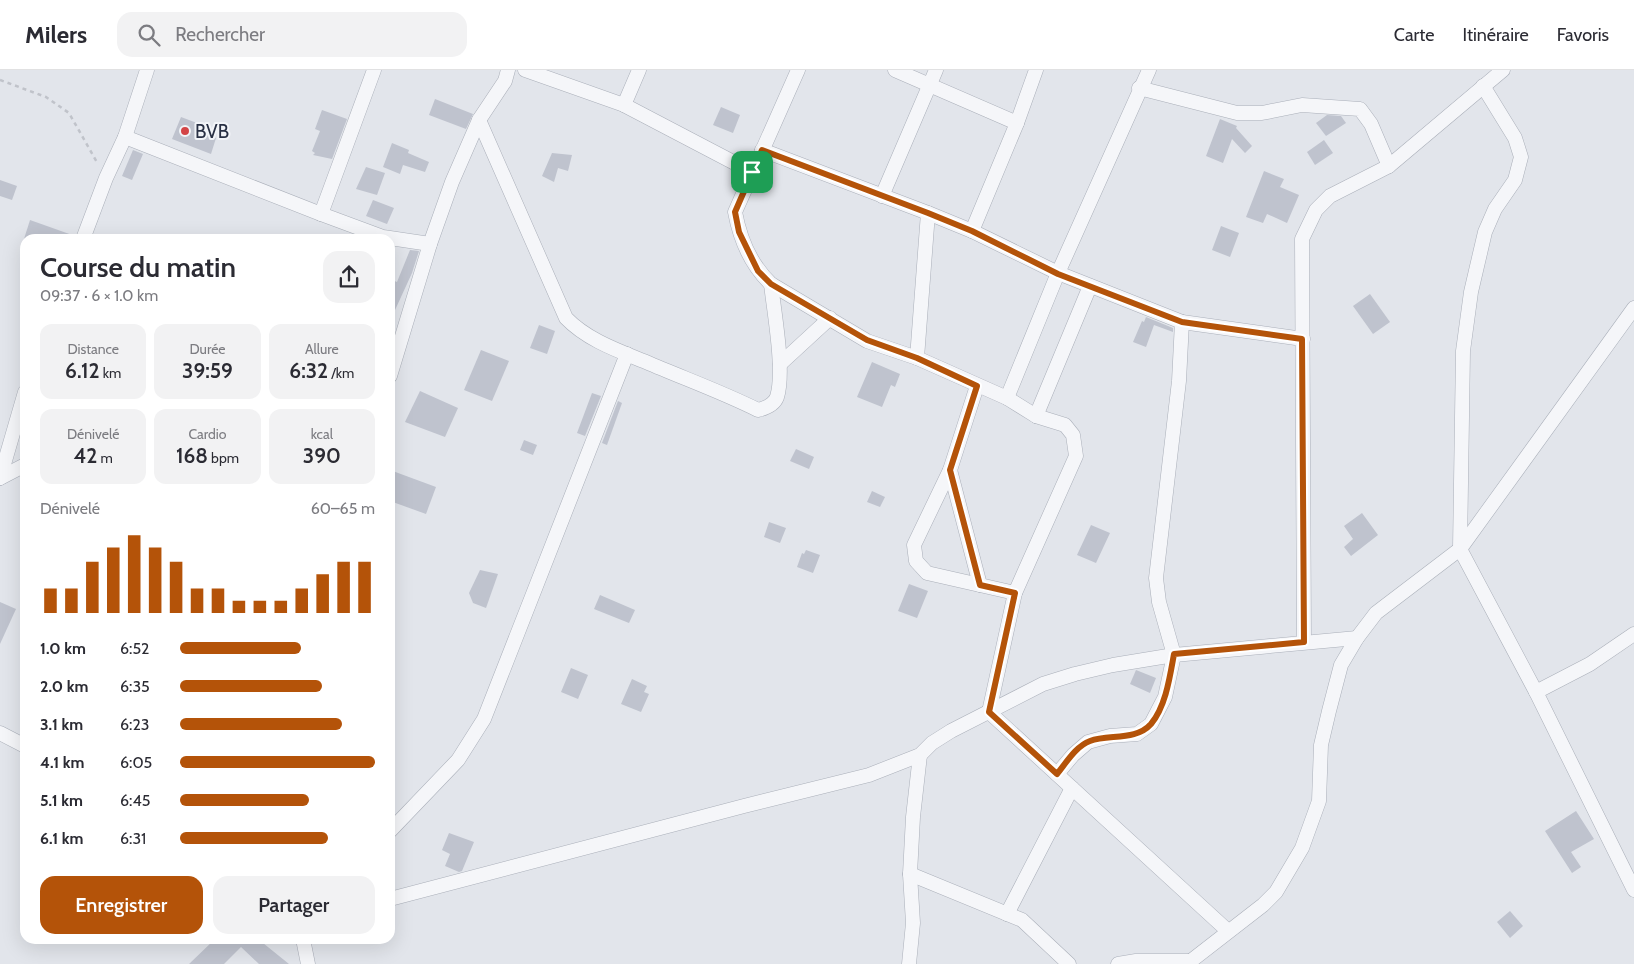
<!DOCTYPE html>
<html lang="fr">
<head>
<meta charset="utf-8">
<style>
  body { margin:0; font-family:Cabin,sans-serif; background:#f2f2f3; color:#2b2b33; height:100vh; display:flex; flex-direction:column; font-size:19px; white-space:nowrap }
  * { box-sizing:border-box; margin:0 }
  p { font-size:16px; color:#7c7c81 }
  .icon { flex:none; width:28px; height:28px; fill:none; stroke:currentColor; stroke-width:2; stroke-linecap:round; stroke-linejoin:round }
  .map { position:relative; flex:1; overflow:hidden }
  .sheet { position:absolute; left:20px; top:164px; width:375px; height:710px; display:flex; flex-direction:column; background:#fff; border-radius:15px; box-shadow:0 5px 20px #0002 }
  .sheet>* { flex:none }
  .pin { position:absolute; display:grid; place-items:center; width:42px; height:42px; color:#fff; margin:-21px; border-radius:10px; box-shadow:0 2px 8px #0006 }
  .round { display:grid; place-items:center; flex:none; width:52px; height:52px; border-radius:15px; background:#f2f2f3 }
  .head { display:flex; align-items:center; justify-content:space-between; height:85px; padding:0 20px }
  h1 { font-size:28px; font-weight:600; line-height:38px }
  .figures { display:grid; grid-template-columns:repeat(3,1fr); gap:8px; height:85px; padding:5px 20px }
  .figures div { display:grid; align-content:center; border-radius:12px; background:#f2f2f3; text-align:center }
  .figures b { font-size:21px; font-weight:600 }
  .figures small { font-size:14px; font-weight:400 }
  .figures p { font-size:14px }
  .chart { height:140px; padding:10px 20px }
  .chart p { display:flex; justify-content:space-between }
  .chart svg { width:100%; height:90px; margin-top:5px; stroke:#b45309; stroke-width:6 }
  .button { display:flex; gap:10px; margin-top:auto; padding:10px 20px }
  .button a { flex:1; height:58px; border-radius:15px; background:#b45309; color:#fff; font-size:20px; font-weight:600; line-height:58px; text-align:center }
  .button a+a { background:#f2f2f3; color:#2b2b33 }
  ul { padding:0 20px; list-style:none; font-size:16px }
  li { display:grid; grid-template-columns:80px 60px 1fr; align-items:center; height:38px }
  li i { height:12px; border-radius:6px; background:#b45309 }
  header { display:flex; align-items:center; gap:30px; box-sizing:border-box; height:70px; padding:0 25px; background:#fff; border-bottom:1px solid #e1e1e2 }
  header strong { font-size:24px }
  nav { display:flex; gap:28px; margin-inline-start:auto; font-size:18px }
  .search { width:350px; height:45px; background:#f2f2f3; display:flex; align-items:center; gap:12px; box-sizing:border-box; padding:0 18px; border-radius:15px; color:#7c7c81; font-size:19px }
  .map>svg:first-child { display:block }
  .building { fill:#bfc3ce }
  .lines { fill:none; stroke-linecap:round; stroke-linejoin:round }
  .minor-casing { stroke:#aaafb9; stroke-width:15 }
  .path { stroke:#c0c3ca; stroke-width:2.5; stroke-dasharray:4 4; stroke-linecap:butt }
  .minor { stroke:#f5f6f9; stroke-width:14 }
  .route-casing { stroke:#fff; stroke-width:10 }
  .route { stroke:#b45309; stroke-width:6 }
  .poi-dot { fill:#d34446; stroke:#f2f4f8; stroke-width:2 }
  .labels { text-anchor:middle; stroke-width:4; stroke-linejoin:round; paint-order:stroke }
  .poi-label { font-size:19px; fill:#293044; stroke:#f2f4f8; text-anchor:start }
</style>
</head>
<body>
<header>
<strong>Milers</strong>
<div class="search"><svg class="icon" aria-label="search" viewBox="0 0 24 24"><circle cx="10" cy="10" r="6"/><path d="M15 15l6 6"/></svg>Rechercher</div>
<nav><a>Carte</a><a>Itinéraire</a><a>Favoris</a></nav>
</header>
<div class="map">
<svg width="1634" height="894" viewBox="0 0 1634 894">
  <rect width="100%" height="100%" fill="#e2e5eb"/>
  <g class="building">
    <path d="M435,29l38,15 -7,15 -37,-14z"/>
    <path d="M721,37l19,8 -7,18 -20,-8z"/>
    <path d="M322,40l25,9 -15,40 -19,-4 2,-2 -3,-2 8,-20 -5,-2z"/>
    <path d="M1327,45l14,1 5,7 -20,13 -10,-13z"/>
    <path d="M181,47l16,6 -2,6 21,9 -5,16 -39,-15z"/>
    <path d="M1220,49l17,7 -1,2 16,18 -7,7 -13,-14 -9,24 -17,-7z"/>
    <path d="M1324,70l9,13 -18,12 -8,-13z"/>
    <path d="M392,73l17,7 -1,3 21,9 -4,10 -22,-7 -3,9 -17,-7z"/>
    <path d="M133,80l10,4 -11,26 -10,-4z"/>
    <path d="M552,83l20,2 -4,16 -10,-3 -4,14 -12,-6z"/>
    <path d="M366,97l19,6 -8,22 -21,-6z"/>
    <path d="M1264,101l20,8 -4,8 19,8 -12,28 -20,-9 -4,9 -17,-6z"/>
    <path d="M0,110l17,6 -5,14 -12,-4z"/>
    <path d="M373,130l21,8 -7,16 -21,-8z"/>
    <path d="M30,150l45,16 -1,3h-50z"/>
    <path d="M1221,156l18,7 -9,24 -18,-7z"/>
    <path d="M410,180l9,1 -7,22 -22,48v-42l7,3z"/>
    <path d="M1370,224l20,28 -17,12 -20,-28z"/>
    <path d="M1146,247l27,11v4l-19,-7 -8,22 -13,-5 9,-21 2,1z"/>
    <path d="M539,255l16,6 -8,23 -17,-6z"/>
    <path d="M481,280l28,11 -17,40 -28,-11z"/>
    <path d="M872,292l28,12 -5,13 -4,-2 -9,22 -25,-10z"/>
    <path d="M420,321l38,17 -13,29 -40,-15z"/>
    <path d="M592,323l9,3 -16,40 -8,-3z"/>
    <path d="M618,331l4,2 -15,42 -5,-2z"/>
    <path d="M524,370l13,5 -4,10 -13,-5z"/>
    <path d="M796,379l18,8 -5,12 -19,-8z"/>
    <path d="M390,400l46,17 -10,27 -36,-13z"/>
    <path d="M872,421l13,6 -5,10 -13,-5z"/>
    <path d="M1362,443l16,22 -27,21 -7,-9 9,-8 -9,-13z"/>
    <path d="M769,452l17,6 -6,15 -16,-6z"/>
    <path d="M1091,455l19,8 -14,30 -19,-8z"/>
    <path d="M806,480l14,5 -7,18 -16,-6 5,-14 2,1z"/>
    <path d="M480,500l18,4 -12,34 -13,-5 -4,-10z"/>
    <path d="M909,514l19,7 -11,27 -19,-7z"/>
    <path d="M600,525l35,15 -6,13 -35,-14z"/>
    <path d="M0,532l16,7 -16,35z"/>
    <path d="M571,598l17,7 -10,24 -17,-7z"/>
    <path d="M1136,600l20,8 -6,15 -20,-9z"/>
    <path d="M632,609l15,7 -3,6 5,2 -8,18 -20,-8z"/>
    <path d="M1576,741l18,28 -23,13 10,15 -9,6 -27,-42z"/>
    <path d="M449,763l25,9 -12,29 -3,1 -14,-6 5,-12 -8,-4z"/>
    <path d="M1510,841l13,15 -13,12 -13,-16z"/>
    <path d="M215,869h43l31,25h-30l-18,-17 -17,17h-35z"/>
  </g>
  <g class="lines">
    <defs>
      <g id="minor">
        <path d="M374,0l-53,144 62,23 47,7"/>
        <path d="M525,0l99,35 128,67"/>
        <path d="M798,0l-63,142c5,27 16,53 36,72l96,57 50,17"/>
        <path d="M895,0l122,53"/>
        <path d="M1483,16l32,52 6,19 -6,23 -20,29 -10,23 -14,60 -8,59 -3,198 76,143 98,198"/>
        <path d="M1139,18l98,25h25l40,-8 58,4 11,15 18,42"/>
        <path d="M624,35l15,-35"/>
        <path d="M479,50l87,198c21,22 53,33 80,44 37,16 76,30 112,48 8,-2 16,-5 19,-13 8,-26 -3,-85 -6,-113"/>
        <path d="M125,67l196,77"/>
        <path d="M762,80l166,63 44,18 86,42 124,49 -3,59 -23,197 3,24 15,53 -9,42 -14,27 -14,10 -27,2 -22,6 -15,13 -16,19"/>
        <path d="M882,126l54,-126"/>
        <path d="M928,143l-11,145 90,40 29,18 29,9 8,10 3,21 -61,137"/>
        <path d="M972,161l45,-108 19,-53"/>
        <path d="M83,169l23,-61 19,-41 22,-67"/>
        <path d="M1182,252l121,17"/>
        <path d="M780,294l50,-46"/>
        <path d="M390,306l40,-132 22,-62 27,-62 26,-39 3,-11"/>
        <path d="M977,316l-27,84 -36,75 2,16 11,12 88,20 -26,119 239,219"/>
        <path d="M1007,328l51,-125 91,-203"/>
        <path d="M1036,346l54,-130"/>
        <path d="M950,400l30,115"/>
        <path d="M0,408l25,-86"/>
        <path d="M0,408l25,-13"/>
        <path d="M1304,572l-2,-403 14,-29 14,-14 59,-30 114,-96"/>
        <path d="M1536,622l54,-28 44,-30"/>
        <path d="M0,663l25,13"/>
        <path d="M390,761l68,-71 26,-41 143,-365"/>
        <path d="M910,804l112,46 47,44"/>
        <path d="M390,829l354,-93 125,-31 51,-20 12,-12 19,-12 92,-47 32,-10 38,-9 61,-10 183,-17"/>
        <path d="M1007,844l65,-126"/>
        <path d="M303,869l5,25"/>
        <path d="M909,894l4,-41 -3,-49 3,-57 7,-62"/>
        <path d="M1118,894l18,-3h55"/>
        <path d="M1187,894l76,-59 13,-13 26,-44 17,-47 2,-56 8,-34 12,-46 16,-27 19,-25 84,-64 174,-241"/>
      </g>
    </defs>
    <use href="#minor" class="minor-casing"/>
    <path class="path" d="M0,10l46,17 23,16 29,51"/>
    <use href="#minor" class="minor"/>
  </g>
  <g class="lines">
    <defs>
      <path id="route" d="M762,80l166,63 44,18 86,43 124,48 120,17 2,303 -130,12c-4,22 -8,52 -23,70 -15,17 -42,10 -61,17 -14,5 -24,22 -33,33l-68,-62 26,-119 -35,-8 -30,-115 27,-84 -60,-28 -50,-18 -96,-56 -13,-13 -19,-39 -4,-20z"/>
    </defs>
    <use href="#route" class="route-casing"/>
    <use href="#route" class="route"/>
  </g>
  <circle class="poi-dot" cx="185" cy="61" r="5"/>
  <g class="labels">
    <g class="poi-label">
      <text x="195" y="68">BVB</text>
    </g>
  </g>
</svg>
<div class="pin" style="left:752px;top:102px;background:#1e9e55"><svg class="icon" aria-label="arrive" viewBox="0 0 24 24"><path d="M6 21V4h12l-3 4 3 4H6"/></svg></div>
<section class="sheet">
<div class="head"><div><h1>Course du matin</h1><p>09:37 · 6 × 1.0 km</p></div><a class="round"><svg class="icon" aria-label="share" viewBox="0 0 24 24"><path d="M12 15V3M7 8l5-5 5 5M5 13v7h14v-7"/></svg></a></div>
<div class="figures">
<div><p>Distance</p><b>6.12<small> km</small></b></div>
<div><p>Durée</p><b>39:59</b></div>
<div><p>Allure</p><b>6:32<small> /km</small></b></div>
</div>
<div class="figures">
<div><p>Dénivelé</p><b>42<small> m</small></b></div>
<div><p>Cardio</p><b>168<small> bpm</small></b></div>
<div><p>kcal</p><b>390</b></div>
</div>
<div class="chart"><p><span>Dénivelé</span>60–65 m</p>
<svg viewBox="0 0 160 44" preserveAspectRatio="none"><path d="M5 44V32M15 44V32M25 44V19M35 44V12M45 44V6M55 44V12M65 44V19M75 44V32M85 44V32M95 44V38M105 44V38M115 44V38M125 44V32M135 44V25M145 44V19M155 44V19"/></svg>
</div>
<ul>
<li><b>1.0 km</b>6:52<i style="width:62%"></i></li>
<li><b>2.0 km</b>6:35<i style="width:73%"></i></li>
<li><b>3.1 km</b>6:23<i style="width:83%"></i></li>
<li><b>4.1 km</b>6:05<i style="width:100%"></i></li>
<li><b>5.1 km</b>6:45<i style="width:66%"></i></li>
<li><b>6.1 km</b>6:31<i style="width:76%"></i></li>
</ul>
<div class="button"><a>Enregistrer</a><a>Partager</a></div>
</section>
</div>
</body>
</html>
